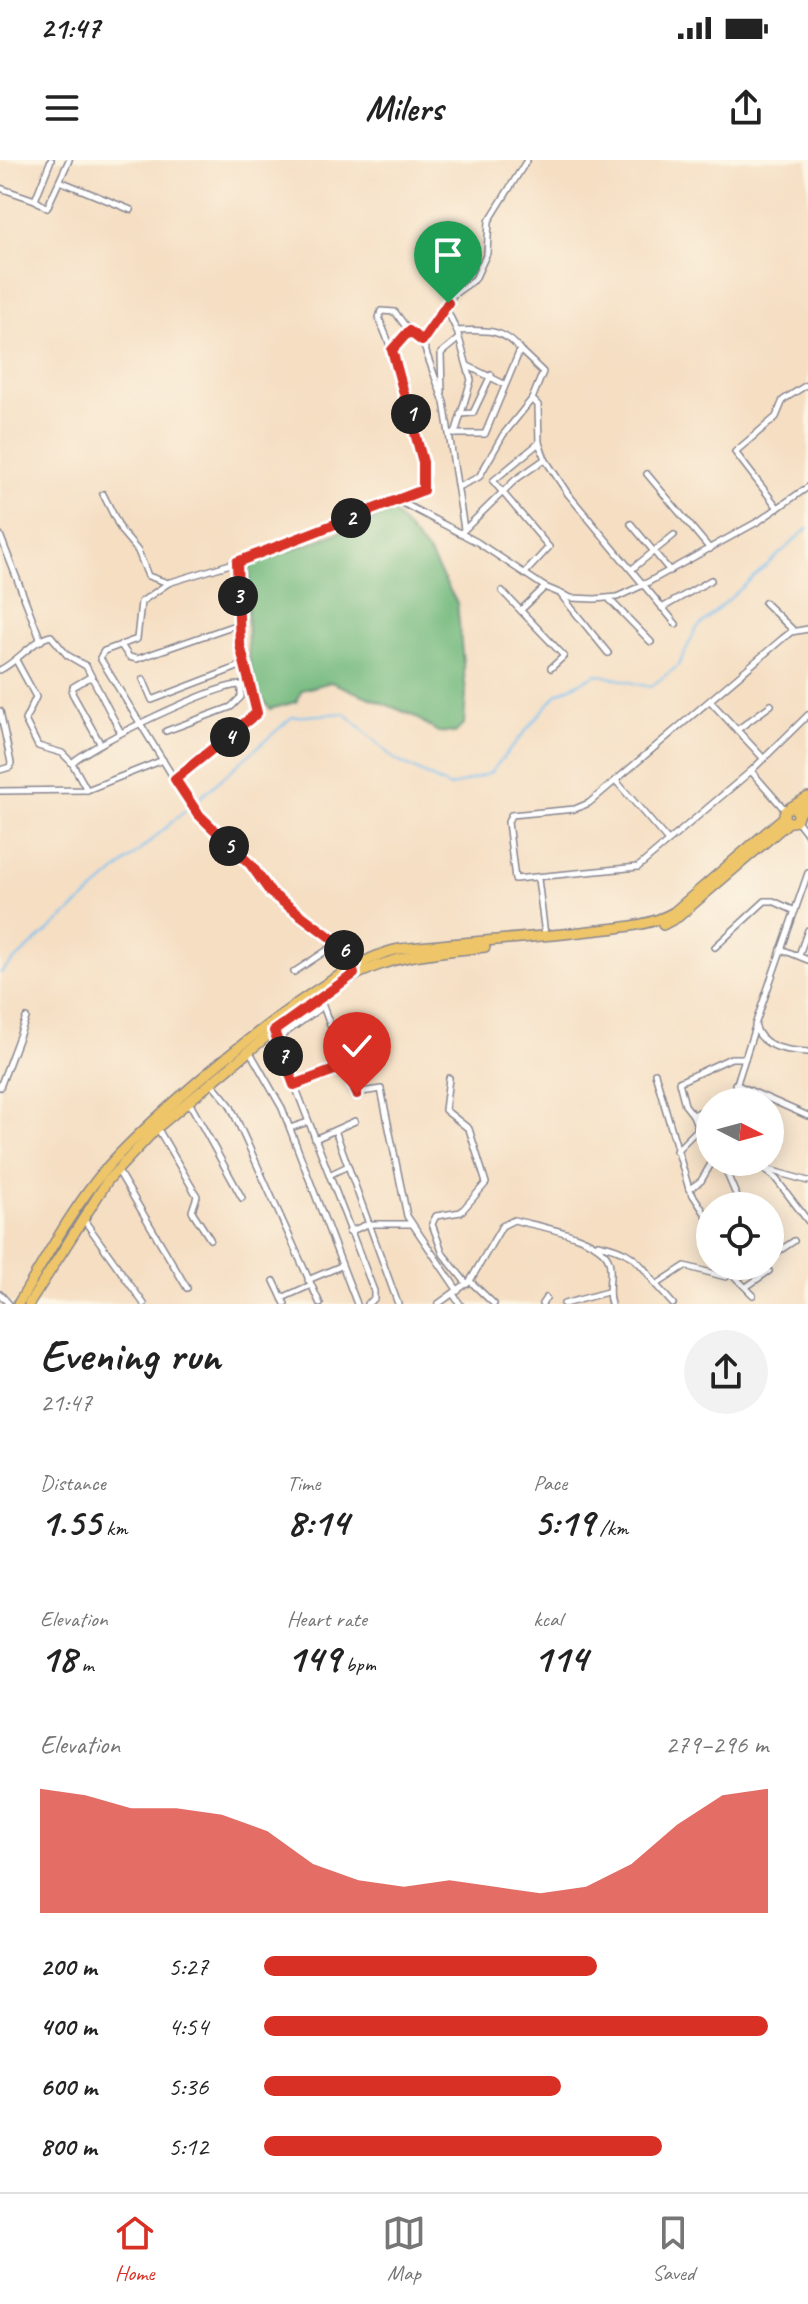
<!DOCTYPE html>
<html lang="en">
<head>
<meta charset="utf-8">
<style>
  body { margin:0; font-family:Caveat,sans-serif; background:#f2f2f2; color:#222; height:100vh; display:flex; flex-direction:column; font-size:30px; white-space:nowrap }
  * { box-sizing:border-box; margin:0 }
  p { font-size:26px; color:#767676 }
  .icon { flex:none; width:44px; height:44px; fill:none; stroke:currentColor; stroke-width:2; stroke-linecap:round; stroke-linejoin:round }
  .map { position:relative; height:1144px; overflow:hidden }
  .details { display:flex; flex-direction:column; background:#fff; flex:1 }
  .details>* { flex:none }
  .needle { width:52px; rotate:96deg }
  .buttons { position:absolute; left:696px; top:928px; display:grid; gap:16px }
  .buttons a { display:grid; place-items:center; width:88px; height:88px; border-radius:50%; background:#fff; box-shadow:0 4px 20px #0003; font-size:40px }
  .pin { position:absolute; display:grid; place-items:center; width:68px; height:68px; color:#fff; margin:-82px -34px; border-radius:50% 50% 50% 0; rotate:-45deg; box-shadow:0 0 8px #0007 }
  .pin .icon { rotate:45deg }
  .km { position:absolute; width:40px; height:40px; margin:-20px; border-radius:50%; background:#222; color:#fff; font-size:22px; line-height:40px; text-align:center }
  .round { display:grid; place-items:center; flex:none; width:84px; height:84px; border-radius:42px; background:#f2f2f2 }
  .overview { display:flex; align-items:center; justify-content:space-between; height:136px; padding:0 40px }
  h1 { font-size:44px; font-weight:600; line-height:60px }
  .stats { display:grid; grid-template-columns:repeat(3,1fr); gap:12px; height:136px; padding:8px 40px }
  .stats div { display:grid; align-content:center }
  .stats b { font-size:40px; font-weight:600 }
  .stats small { font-size:22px; font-weight:400 }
  .stats p { font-size:22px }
  .chart { height:224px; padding:16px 40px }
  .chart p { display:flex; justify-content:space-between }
  .chart svg { width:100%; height:144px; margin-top:8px; fill:#d93025; opacity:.7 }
  ul { padding:0 40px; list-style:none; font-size:26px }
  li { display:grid; grid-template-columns:128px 96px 1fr; align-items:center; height:60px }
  li i { height:20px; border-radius:10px; background:#d93025 }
  .status { display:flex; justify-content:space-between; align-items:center; height:56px; padding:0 40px; background:#fff; direction:ltr }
  .status svg { height:22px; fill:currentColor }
  header { display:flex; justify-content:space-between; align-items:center; height:104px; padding:0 40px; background:#fff; font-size:36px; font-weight:600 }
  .tabs { display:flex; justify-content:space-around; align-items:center; height:112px; border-top:2px solid #e0e0e0; background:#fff; font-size:22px; color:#767676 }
  .tabs a { display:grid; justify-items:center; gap:4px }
  .tabs .selected { color:#d93025 }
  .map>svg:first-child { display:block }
  .forest { fill:#74ba7f; stroke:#48746e; stroke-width:2 }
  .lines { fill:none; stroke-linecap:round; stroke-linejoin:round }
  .stream { stroke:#79c0f1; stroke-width:2 }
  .street-casing { stroke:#888690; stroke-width:8 }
  .primary-casing { stroke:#888690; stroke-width:12 }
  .street { stroke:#fff; stroke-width:5 }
  .primary { stroke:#eec569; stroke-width:9 }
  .route-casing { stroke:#fff; stroke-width:16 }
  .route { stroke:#d93025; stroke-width:10 }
</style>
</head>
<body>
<div class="status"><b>21:47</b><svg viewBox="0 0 49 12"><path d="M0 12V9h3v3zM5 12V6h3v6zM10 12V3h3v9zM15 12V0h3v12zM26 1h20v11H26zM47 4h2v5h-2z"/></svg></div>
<header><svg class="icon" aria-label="menu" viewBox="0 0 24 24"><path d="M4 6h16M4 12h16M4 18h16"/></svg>Milers<svg class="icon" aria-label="share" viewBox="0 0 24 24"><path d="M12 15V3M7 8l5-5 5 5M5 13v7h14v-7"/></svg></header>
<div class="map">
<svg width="808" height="1144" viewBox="0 0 808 1144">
  <rect width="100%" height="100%" fill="#fcf5e5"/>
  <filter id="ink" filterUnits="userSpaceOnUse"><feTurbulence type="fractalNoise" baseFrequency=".0125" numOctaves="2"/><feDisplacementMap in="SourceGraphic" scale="16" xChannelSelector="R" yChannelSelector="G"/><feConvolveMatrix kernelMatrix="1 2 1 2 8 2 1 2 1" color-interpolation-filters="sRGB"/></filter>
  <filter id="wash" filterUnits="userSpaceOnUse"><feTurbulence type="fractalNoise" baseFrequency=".006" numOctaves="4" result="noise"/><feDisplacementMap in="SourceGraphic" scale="32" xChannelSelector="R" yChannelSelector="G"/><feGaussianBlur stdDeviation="1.8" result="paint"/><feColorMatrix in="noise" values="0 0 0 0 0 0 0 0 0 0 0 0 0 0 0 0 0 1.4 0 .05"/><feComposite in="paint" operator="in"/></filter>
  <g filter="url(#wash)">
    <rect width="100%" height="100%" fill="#f5dec2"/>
    <path class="forest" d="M393,352l37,43 27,48 9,90 -2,31 -9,9 -17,-1 -26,-17 -81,-33 -29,8 -6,12 -26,7c-32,-37 -21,-97 -20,-143z"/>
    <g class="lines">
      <path class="stream" d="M0,813l292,-256 53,-4 49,46 56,28 40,-14 67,-79 40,-20 53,13 28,-21 18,-37 112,-101"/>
    </g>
  </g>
  <g filter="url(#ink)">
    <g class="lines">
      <defs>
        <g id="street">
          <path d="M51,0l-16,40 12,8 22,-48"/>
          <path d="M60,21l71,29"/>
          <path d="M0,28l35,12"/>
          <path d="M422,181l24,-33"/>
          <path d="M392,190l17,-19 13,10 22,61 20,127"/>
          <path d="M520,190l23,22 -11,27"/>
          <path d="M468,206l36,18"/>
          <path d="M442,232l-1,-39 17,-14"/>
          <path d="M460,254l13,-1 18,-38"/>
          <path d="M452,274h33l35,-84c-15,-22 -38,-20 -63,-19"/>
          <path d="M455,274l16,-54 -14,-49 -11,-23 7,-13 22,-16 12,-26 2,-32 38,-61"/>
          <path d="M647,314l63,75"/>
          <path d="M458,327l21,-10 24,-42 29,-36 6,6 1,38 6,16"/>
          <path d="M103,334l19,38 16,19 10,25 20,7 69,-21 185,-70 4,-15 -3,-15 -22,-89 -22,-55 2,-7 14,1 14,19"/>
          <path d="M399,341l78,41 68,45 26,11 24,1 22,-2 26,-12 116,-64 49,-34"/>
          <path d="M778,348l-43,-56 41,-35 7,-17 25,-16"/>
          <path d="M631,364l39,47"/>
          <path d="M460,374l55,-54 30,-21 23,35 108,130"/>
          <path d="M0,375l41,106"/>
          <path d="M632,409l42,-34"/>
          <path d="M524,414l25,-27 -56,-66 46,-38"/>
          <path d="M170,422l-29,20 -4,37 -33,12 -4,7 86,140 65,67 20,28 67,50 17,22"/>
          <path d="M502,431l62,65 -13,12"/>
          <path d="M561,435l47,58"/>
          <path d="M610,440l41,42"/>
          <path d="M765,443l29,28"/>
          <path d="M662,448l49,-28"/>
          <path d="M522,449l23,-22"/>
          <path d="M808,469l-17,3 -9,7 -193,164 -14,6 -64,6 -3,7 7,57 123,-12 113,-96 57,-56"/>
          <path d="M121,485l8,12 8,2 101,-35"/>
          <path d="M17,502l19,35 -11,23 13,26 24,7 10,10 15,27"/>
          <path d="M0,510c17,-8 34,-31 51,-34l16,19 19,11 35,67"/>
          <path d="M90,517l-17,10 -1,6 28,50"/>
          <path d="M143,519l9,21 91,-35"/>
          <path d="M711,542l53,57"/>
          <path d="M0,551l11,52 -1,4 -10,3"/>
          <path d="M737,570l34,-25"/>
          <path d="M72,603c18,-18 146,-80 169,-78v12l-10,10 -65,24"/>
          <path d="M751,611l34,39"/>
          <path d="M175,619l82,-66 -17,-68 -3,-83"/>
          <path d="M617,622l51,59"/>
          <path d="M0,631l87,-1 76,-30"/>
          <path d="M796,659l12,16"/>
          <path d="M808,713l-53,152c6,23 33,26 53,27"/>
          <path d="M538,719l7,56"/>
          <path d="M715,787l50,-46h8l22,10"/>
          <path d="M781,789l27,11"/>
          <path d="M799,795l9,-25"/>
          <path d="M294,812l44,-29"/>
          <path d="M277,879l46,-33 32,87 26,-4 26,127 51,75"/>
          <path d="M277,879l97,252v8l-7,5"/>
          <path d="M250,892l32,56 75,196"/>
          <path d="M655,913l34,116 21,32"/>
          <path d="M449,918l-4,32 24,19 17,54 -25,29 -25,4 -4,8 11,30 24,30"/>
          <path d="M211,922l19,23 90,199"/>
          <path d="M735,924l73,32"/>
          <path d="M294,925l51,-19"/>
          <path d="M0,927l26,-69"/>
          <path d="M189,942l53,96"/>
          <path d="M721,942l10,-4"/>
          <path d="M731,942l24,-75"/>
          <path d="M710,947l-17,8 7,18 10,11"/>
          <path d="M693,955l-8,-10 -6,-23 52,-24h14"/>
          <path d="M290,968l18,-6"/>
          <path d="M158,969l39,67 -5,15 18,28"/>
          <path d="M335,970l63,174"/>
          <path d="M315,979l40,-18"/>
          <path d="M676,991l22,-22"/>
          <path d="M722,1002l18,42"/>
          <path d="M754,1002l22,17 32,42"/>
          <path d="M769,1010l39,11"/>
          <path d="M118,1011l69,117"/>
          <path d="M329,1015l19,-9"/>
          <path d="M689,1029l12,-8 11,-19"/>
          <path d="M84,1060l60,84"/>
          <path d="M349,1072l19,-8h43"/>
          <path d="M598,1084c30,6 41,15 58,41l29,-19 41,11 5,-4"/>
          <path d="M770,1097l24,-16"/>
          <path d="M733,1106l-2,7 22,22"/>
          <path d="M738,1118l18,-12"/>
          <path d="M308,1120l33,-14"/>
          <path d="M274,1121l11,23"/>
          <path d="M470,1121l24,23"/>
          <path d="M656,1125l17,19"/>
          <path d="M746,1127l23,-16"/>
          <path d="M0,1134l9,10"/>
          <path d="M453,1134l7,10"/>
          <path d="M282,1138l29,-13"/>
          <path d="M438,1144l32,-23 32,-55 12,-6c25,7 87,16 95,41 4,14 -3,28 2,43"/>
          <path d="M542,1144l4,-6"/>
          <path d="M564,1144l43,-12"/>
        </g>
        <g id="primary">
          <path d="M791,647l17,-10"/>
          <circle cx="791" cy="655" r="7"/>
          <path d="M798,654l10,-9"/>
          <path d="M663,765l15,-8 111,-95"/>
          <path d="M326,833c57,-39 93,-38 159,-46"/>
          <path d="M18,1144c27,-44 52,-92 85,-132 46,-55 231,-214 297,-223 60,-7 121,-10 181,-17 30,-4 66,-4 93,-20l110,-95"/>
          <path d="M29,1144l79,-124 49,-52 121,-101"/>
        </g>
      </defs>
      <use href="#street" class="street-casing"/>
      <use href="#primary" class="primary-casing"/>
      <use href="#street" class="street"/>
      <use href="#primary" class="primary"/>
    </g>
  </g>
  <g class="lines" filter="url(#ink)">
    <defs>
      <path id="route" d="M357,934l-12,-28 -51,19 -20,-54 80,-57 -2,-7 3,-2 -17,-22 -67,-50 -20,-28 -53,-51 -23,-35 82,-66 -17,-68 -3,-83 186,-72v-28l-31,-112 17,-19 13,10 26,-38"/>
    </defs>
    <use href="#route" class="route-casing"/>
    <use href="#route" class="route"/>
  </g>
</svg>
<div class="buttons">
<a><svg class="needle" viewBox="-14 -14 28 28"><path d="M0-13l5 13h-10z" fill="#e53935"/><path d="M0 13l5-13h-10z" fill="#767676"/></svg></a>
<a><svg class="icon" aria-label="locate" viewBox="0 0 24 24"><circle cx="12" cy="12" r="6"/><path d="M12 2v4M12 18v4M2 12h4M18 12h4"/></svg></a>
</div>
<div class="pin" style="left:448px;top:143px;background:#1e9e55"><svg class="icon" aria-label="arrive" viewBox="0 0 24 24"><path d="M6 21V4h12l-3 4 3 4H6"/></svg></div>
<div class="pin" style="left:357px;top:934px;background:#d93025"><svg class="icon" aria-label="check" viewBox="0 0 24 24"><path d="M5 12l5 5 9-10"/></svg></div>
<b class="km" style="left:411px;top:254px">1</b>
<b class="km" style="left:351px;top:358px">2</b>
<b class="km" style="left:238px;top:436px">3</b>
<b class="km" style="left:230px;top:577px">4</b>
<b class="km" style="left:229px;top:686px">5</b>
<b class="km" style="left:344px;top:790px">6</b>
<b class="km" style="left:283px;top:896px">7</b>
</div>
<section class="details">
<div class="overview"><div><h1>Evening run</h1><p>21:47</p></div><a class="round"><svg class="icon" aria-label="share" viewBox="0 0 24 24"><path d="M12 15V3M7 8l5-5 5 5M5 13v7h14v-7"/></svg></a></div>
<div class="stats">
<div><p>Distance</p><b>1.55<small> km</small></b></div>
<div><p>Time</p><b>8:14</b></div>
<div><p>Pace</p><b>5:19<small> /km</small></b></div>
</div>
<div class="stats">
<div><p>Elevation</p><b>18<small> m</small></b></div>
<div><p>Heart rate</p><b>149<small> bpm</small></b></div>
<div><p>kcal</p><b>114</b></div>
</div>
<div class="chart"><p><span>Elevation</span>279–296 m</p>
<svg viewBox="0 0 160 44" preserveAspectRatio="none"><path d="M0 44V6L10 8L20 12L30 12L40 14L50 19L60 29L70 34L80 36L90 34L100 36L110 38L120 36L130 29L140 17L150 8L160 6V44z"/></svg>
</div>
<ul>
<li><b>200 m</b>5:27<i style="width:66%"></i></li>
<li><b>400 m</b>4:54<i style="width:100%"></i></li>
<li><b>600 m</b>5:36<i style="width:59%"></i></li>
<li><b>800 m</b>5:12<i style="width:79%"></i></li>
</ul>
</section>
<nav class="tabs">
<a class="selected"><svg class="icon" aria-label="home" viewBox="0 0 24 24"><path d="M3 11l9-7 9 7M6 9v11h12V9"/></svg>Home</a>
<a><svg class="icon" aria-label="map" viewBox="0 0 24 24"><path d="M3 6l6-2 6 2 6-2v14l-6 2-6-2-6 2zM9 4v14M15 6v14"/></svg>Map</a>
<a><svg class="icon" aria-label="saved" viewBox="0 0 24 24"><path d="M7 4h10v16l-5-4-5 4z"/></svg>Saved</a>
</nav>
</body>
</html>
